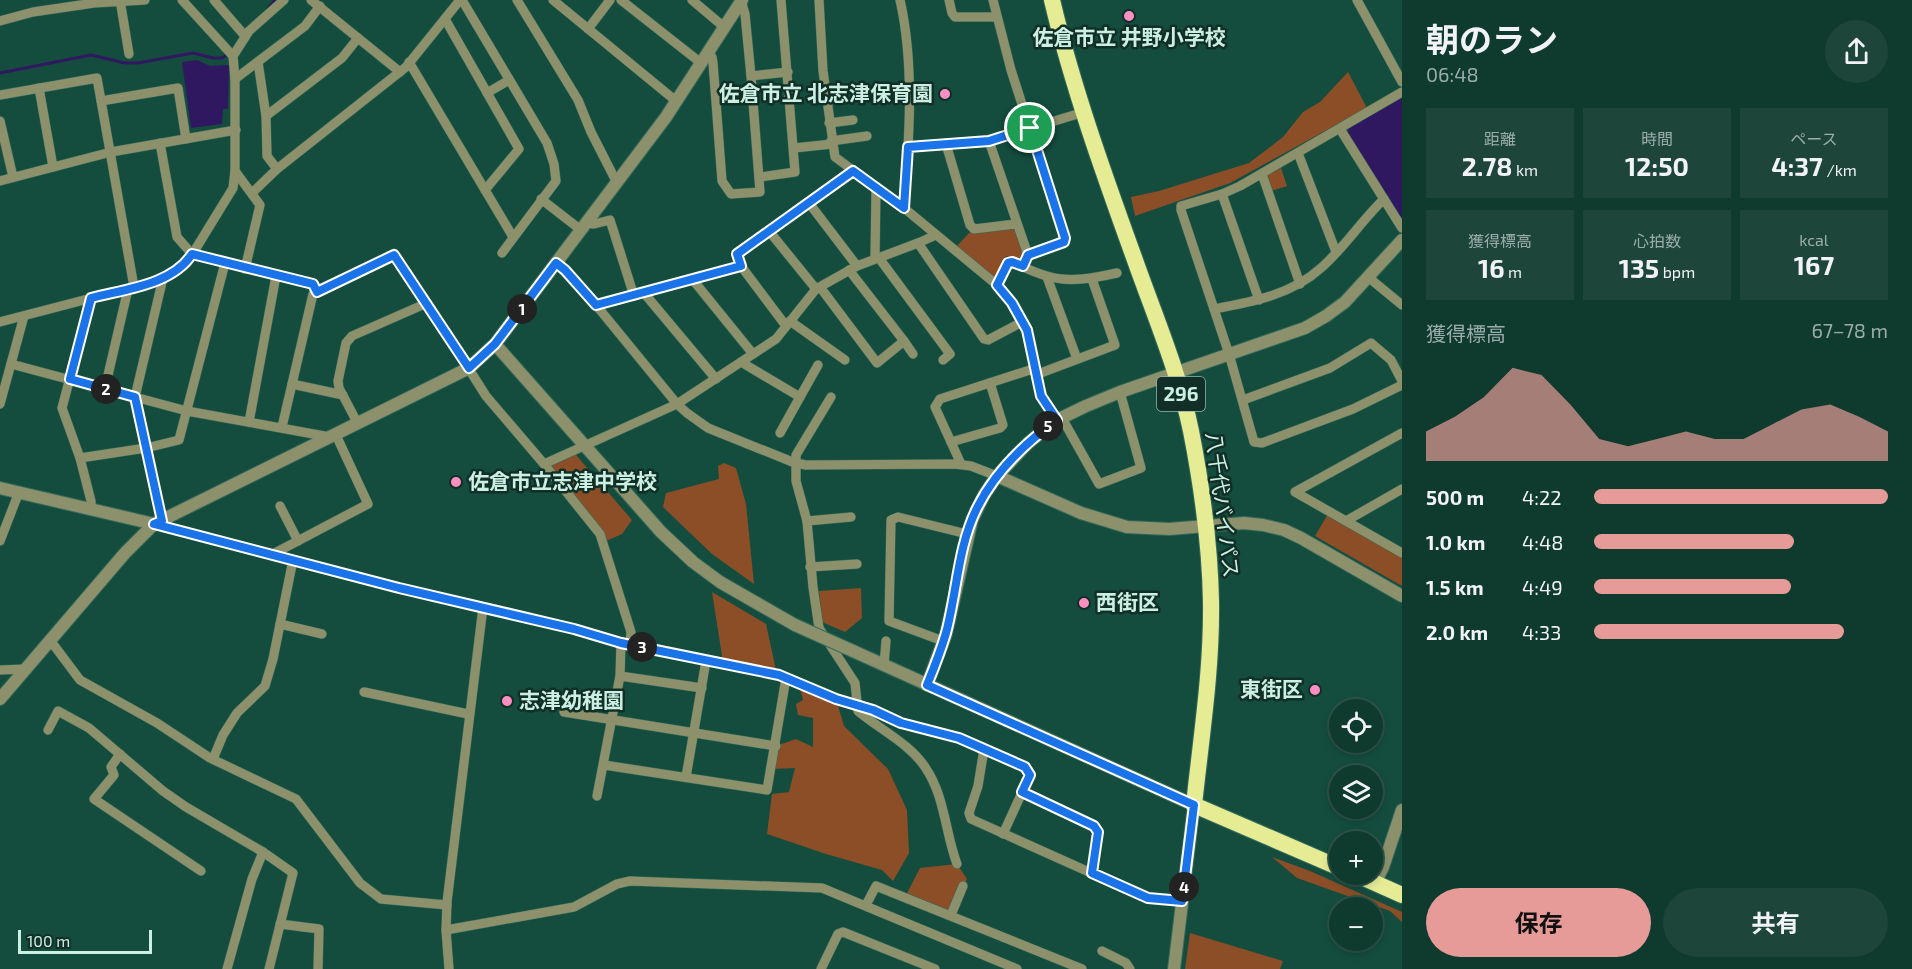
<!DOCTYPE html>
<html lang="ja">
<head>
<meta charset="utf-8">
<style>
  body { margin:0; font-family:"Exo 2","Noto Sans JP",sans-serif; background:#1d453a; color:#f1f3f6; height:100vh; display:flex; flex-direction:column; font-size:22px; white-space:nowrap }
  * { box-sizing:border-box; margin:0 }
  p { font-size:20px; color:#9badaa }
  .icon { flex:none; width:33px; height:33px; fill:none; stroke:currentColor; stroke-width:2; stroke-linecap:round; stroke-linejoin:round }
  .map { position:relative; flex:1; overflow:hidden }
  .details { display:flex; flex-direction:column; background:#0f3a2e; width:510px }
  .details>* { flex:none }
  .controls { position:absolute; left:1329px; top:699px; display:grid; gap:12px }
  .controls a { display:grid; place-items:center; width:54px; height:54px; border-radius:50%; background:#0f3a2e; box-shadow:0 3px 9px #0003,0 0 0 2px #2f544a; font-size:30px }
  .scale { position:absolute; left:18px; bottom:15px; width:134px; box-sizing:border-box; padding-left:6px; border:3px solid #ccefe3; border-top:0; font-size:16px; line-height:21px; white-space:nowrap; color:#ccefe3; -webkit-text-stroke:4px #112f26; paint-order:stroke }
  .pin { position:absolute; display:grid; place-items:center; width:51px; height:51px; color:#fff; margin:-26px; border:3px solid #fff; border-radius:50%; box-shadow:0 2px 6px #0007 }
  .km { position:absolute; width:30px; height:30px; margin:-15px; border-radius:50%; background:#222; color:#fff; font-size:16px; line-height:30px; text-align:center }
  .round { display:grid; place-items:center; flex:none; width:63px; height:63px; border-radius:32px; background:#1d453a }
  .summary { display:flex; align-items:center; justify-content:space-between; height:102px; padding:0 24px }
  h1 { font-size:33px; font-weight:700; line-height:45px }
  .stats { display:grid; grid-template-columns:repeat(3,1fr); gap:9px; height:102px; padding:6px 24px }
  .stats div { display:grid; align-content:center; border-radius:0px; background:#1d453a; text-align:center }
  .stats b { font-size:26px; font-weight:700 }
  .stats small { font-size:16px; font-weight:400 }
  .stats p { font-size:16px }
  .chart { height:168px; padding:12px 24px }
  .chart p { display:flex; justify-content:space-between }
  .chart svg { width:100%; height:108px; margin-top:6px; fill:#e69b98; opacity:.7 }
  .button { display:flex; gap:12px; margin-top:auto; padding:12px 24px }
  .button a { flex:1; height:69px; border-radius:36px; background:#e69b98; color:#111; font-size:24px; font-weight:700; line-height:69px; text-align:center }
  .button a+a { background:#1d453a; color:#f1f3f6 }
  ul { padding:0 24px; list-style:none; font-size:20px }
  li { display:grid; grid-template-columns:96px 72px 1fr; align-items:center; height:45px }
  li i { height:15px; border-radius:8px; background:#e69b98 }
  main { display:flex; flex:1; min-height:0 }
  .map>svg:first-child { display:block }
  .green { fill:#8b4e27 }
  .water { fill:#2f1860 }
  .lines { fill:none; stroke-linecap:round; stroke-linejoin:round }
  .stream { stroke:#2f1860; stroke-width:3 }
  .minor-casing { stroke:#356a5c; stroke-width:10 }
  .tertiary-casing { stroke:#356a5c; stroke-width:14 }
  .trunk-casing { stroke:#356a5c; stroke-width:18 }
  .minor { stroke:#8d916b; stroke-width:9 }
  .tertiary { stroke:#8d916b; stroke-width:12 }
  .trunk { stroke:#e6ec94; stroke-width:16 }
  .tertiary-bridge-casing { stroke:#356a5c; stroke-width:14; stroke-linecap:butt }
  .tertiary-bridge { stroke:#8d916b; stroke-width:12 }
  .route-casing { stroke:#fff; stroke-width:12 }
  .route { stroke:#1a73e8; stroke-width:8 }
  .poi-dot { fill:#fc8fc1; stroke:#112f26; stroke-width:2 }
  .labels { text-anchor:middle; stroke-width:5; stroke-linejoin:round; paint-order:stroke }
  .shield { fill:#112f26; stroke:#94b5aa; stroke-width:1.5 }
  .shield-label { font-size:20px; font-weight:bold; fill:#ccefe3 }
  .poi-label { font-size:21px; font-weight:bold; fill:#ccefe3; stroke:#112f26; text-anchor:start }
  .street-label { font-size:21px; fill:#ccefe3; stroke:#112f26 }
</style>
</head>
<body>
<main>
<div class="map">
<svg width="1402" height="969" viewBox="0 0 1402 969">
  <rect width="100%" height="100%" fill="#144d3e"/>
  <g class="green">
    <path d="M1348,72l19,36 -137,75 -95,33 -4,-19 28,-6 90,-28 34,-26 20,-25 17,-10z"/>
    <path d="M1281,168l6,18 -16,5 -3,-16z"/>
    <path d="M1014,229l9,25 -6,6 -11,-4 -9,22 -3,1 -38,-32 15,-16 2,2z"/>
    <path d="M573,454l3,1 56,65 -10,14 -16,7 -56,-76z"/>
    <path d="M724,463l12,5 10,36 8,80 -42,-30 -49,-47 3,-14 53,-14 -1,-13z"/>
    <path d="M1328,514l74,43v29l-87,-50z"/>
    <path d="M861,588l1,30 -17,14 -23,-10 -3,-31z"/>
    <path d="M712,592l54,32 10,46 -53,-8z"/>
    <path d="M800,688l36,11 8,27 44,43 19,41 2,43 -16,28 -11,-11 -56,-16 -59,-20 5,-40 17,-2 6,-24 -24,1 5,-23 20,-7 17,8v-29l-15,-3 -2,-11 7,-4z"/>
    <path d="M1272,857l38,14 92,41v10l-12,-11 -93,-33z"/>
    <path d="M957,864l10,15 -16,36 -46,-18 15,-29z"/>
    <path d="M1190,933l93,28 -3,8h-95z"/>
  </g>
  <g class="water">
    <path d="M197,60l13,6 19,-1 -1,44h-5l-1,15 -31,4 -9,-66z"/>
    <path d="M1402,98v121l-55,-85 2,-6z"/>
  </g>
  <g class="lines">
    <g class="stream">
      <path d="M268,9l7,-9"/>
      <path d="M0,73l91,-18 34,8h13l55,-10 20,5h9l7,-4"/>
    </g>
    <defs>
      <g id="minor">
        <path d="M120,0l9,54"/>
        <path d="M182,0l51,56"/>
        <path d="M214,0l31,36"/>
        <path d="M311,0l89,72"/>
        <path d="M462,0l85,143 7,21 2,17 -54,72"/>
        <path d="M517,0l61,100 13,32 26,51"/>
        <path d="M553,0l123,101"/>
        <path d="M621,0l80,63"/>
        <path d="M692,0l32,27"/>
        <path d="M819,0l4,71 12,86 69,51 93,77 15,18 15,27 14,66 16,24"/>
        <path d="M900,0c15,66 9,141 4,208"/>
        <path d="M949,0l3,13 3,4h42"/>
        <path d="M993,0l18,70 54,168 -1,4 -36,13 -5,11"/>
        <path d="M1357,0l45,82"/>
        <path d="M445,19l74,130 -34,41"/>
        <path d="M0,21l33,-9 61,-9 51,-3"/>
        <path d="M588,29l22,-29"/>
        <path d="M708,52l4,5 1,6 9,118 9,13 29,-2 -9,-116 -6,-62 -4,-14"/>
        <path d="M258,62l8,54 1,40 10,13"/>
        <path d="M409,62l104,175"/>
        <path d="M751,76l37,-4"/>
        <path d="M235,79l70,-53 15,-20"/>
        <path d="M39,88l14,79"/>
        <path d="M1402,92l-162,94 -18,8 -41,12v4l48,144 25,88 8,1 91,-34 49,-24"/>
        <path d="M487,93l22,-13"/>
        <path d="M0,95l97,-17 37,209"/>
        <path d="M101,101l77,-13 8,51"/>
        <path d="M266,116l76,-58 16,-20"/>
        <path d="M0,121l13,56"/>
        <path d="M829,123l24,-3"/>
        <path d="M1340,129l62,99"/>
        <path d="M831,141l36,-5"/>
        <path d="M989,141l39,114"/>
        <path d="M160,143l17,94 15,17 121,30 4,8"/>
        <path d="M946,144l24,81 4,4 42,-5"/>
        <path d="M908,147l81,-6 95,-29"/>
        <path d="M794,148l38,-4"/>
        <path d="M1298,153l38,99"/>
        <path d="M235,171l25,34 -15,64"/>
        <path d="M1262,174l38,110"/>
        <path d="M760,177l35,-5 -14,-172"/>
        <path d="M0,181l111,-29 125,-22"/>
        <path d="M252,193l25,-24 129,-102 54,-67"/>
        <path d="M1222,194l37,106"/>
        <path d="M541,199l40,31"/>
        <path d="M809,203l48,63"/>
        <path d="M586,223l8,1 16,-4 24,76"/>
        <path d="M769,231l47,58"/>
        <path d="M918,243l66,96 4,1 34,-18"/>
        <path d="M875,258l1,-69"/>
        <path d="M879,258l71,96 -7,6"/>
        <path d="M556,263l40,42 81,99 10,9 21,15 87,35 11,2 149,-1 16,2 26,10"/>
        <path d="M1047,277l30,82"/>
        <path d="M1368,277l34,28"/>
        <path d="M693,280l60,74"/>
        <path d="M997,285l11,-22 4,-1c11,5 23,11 35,14 23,7 47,2 70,-3"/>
        <path d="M820,287l57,76 27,-22 -55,-71"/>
        <path d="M644,293l72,86"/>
        <path d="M91,298l-29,110 18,50 11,43v8"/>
        <path d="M427,303l59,93 58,68 56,70 31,98 -1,12"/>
        <path d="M596,305l145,-39"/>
        <path d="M1214,309c38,-7 77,-14 107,-41 23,-20 41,-48 63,-69"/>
        <path d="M790,321l55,39"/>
        <path d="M0,322l134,-35 35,-11 18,-13 46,-75 2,-17v-92l-2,-23 16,-25 35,-31"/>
        <path d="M786,326l-45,-60 -4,-12 116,-83"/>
        <path d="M904,341l9,13"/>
        <path d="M741,362l59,35 18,-32"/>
        <path d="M11,364l176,47 143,26"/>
        <path d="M1038,374l77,-29 -23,-66"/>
        <path d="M292,384l51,11"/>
        <path d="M105,388l23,-99"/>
        <path d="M831,397l-35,58v26l11,40 6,66 6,41 36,55 3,28c21,18 51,32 67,56 20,29 20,65 32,97"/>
        <path d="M1243,400l87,-32 41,-25 20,17 11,21"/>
        <path d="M0,404l24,-88"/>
        <path d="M1062,418l37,66 42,-16 -21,-76"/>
        <path d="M249,422l27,-146"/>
        <path d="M282,427l31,-133 81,-39 33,48 -75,33 -6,7 -8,38 1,7 19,36"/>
        <path d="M780,433l20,-36"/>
        <path d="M1402,433l-107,59 107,61"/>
        <path d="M951,442l49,-14 3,-3 -13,-42"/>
        <path d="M80,458l66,-10 33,-8 46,-177"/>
        <path d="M544,464l133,-60 99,-65 40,-50 41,-23 61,-23 18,-8"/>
        <path d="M961,464l-26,-57 5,-8 96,-31"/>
        <path d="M280,506l18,35"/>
        <path d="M162,521l-27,-124 28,-119"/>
        <path d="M807,521l44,-4"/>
        <path d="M1346,521l56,-32"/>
        <path d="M154,524l245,64 175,41 47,14 158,32 57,24 37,11 28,13 58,15 66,29 5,8 -27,59"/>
        <path d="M0,541l19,-49"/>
        <path d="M271,555l97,-51 -32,-69"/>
        <path d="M810,567l47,-3"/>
        <path d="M280,624l42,10"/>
        <path d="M50,640l30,40 77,43 53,35 86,41 64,84 21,16 66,6"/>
        <path d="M943,641l-54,-20 2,-101 7,-3 69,17"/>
        <path d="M884,665l2,-24"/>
        <path d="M0,670l25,-1"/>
        <path d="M620,676l82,12"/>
        <path d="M364,692l104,22"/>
        <path d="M564,712l212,34"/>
        <path d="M48,730l10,-19 31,17 74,63 23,16 77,45 30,21 -24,96"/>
        <path d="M984,749l-6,37 -9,27 2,6 176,79 35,3"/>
        <path d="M120,754l-9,13 3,8 -20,24 107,72"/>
        <path d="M213,759l10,-24 14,-22 28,-27 8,-27 20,-99"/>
        <path d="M604,765l163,25 19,-112"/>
        <path d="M686,777l20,-116"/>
        <path d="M1022,792l71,34 5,6 -6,41"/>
        <path d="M597,796l23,-120 1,-33"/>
        <path d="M866,905l10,-19 206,83"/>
        <path d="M951,915l12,-29"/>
        <path d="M280,924l39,5 -1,40"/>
        <path d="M446,930l128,-23 43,-23 13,-3 192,7 195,81"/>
        <path d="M1102,951l24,12 4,6"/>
        <path d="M227,969l25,-90 11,-27"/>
        <path d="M449,969l-3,-39 1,-28 36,-295"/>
        <path d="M821,969l17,-35 5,-2 92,37"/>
      </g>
      <g id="tertiary">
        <path d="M495,344l166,188 32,30 27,20 75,43"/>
        <path d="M997,476l84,37 46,14 42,2 75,-6 19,2 21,5 17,8 101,58"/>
        <path d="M0,488l154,36"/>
        <path d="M853,651l341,154 -20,164"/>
        <path d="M927,685l19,-51 26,-114 12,-25 13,-19 31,-33 29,-23 29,-14 34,-14 185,-64 21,-12 19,-14 57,-62"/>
        <path d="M0,699l125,-146 29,-29 315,-156 26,-24 171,-227 76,-117"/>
        <path d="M1375,883l8,-16 19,-57"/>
      </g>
      <g id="trunk">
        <path d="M1052,0c21,89 53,177 84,263 20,56 43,110 55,168 11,56 19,114 20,171 1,68 -10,136 -17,203l146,63"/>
        <path d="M1355,874l47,21"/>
      </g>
    </defs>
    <use href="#minor" class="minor-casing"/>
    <use href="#tertiary" class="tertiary-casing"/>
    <use href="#trunk" class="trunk-casing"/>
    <use href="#minor" class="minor"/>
    <use href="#tertiary" class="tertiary"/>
    <use href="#trunk" class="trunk"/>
    <defs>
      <path id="tertiary-bridge" d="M795,625l58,26"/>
    </defs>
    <use href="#tertiary-bridge" class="tertiary-bridge-casing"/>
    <use href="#tertiary-bridge" class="tertiary-bridge"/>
  </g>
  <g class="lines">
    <defs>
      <path id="route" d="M1030,128l35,110 -1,4 -36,13 -5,11 -11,-4 -4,1 -11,22 15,18 15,27 14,66 16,24c-32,23 -62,52 -80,88 -19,38 -20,84 -31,125 -5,17 -12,35 -19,52l267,120 -12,96 -34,-3 -56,-25 6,-41 -4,-6 -72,-34 8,-17 -5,-8 -66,-29 -58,-15 -28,-13 -37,-11 -57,-24 -158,-32 -47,-14 -175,-41 -245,-64 8,-3 -27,-124 -65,-18 21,-81c34,-9 81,-13 101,-44l121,30 4,8 77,-37 75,113 26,-24 61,-81 9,7 31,35 145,-39 -4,-12 116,-83 51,37 4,-61 81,-6z"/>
    </defs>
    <use href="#route" class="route-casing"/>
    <use href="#route" class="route"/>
  </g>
  <g class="poi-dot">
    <circle cx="1129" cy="16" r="6"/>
    <circle cx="945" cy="94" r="6"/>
    <circle cx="456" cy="482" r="6"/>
    <circle cx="1084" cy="603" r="6"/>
    <circle cx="1315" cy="690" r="6"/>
    <circle cx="507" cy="701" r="6"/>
  </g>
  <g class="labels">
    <rect class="shield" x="1157" y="377" width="48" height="34" rx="4.5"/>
    <g class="shield-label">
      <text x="1181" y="401">296</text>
    </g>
    <g class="poi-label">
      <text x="1129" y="45" text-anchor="middle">佐倉市立 井野小学校</text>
      <text x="933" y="101" text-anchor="end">佐倉市立 北志津保育園</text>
      <text x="468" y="489">佐倉市立志津中学校</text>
      <text x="1096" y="610">西街区</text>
      <text x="1303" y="697" text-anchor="end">東街区</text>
      <text x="519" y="708">志津幼稚園</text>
    </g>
    <g class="street-label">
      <text transform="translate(1222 505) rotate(83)" y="7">八千代バイパス</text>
    </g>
  </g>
</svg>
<div class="controls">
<a><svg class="icon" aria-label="locate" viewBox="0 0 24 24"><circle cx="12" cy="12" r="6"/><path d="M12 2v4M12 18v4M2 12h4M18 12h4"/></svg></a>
<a><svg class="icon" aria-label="layers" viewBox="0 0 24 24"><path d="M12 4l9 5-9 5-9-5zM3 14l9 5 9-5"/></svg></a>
<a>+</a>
<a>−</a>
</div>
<div class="scale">100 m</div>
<div class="pin" style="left:1030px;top:128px;background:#1e9e55"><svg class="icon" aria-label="arrive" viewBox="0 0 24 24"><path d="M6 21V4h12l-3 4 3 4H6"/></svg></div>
<b class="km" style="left:522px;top:309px">1</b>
<b class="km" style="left:106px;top:389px">2</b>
<b class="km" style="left:642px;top:647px">3</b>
<b class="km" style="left:1184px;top:887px">4</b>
<b class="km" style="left:1048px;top:426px">5</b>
</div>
<section class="details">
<div class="summary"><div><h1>朝のラン</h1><p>06:48</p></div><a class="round"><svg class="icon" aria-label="share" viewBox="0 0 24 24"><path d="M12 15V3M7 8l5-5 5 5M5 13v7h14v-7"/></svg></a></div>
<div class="stats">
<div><p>距離</p><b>2.78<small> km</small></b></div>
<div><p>時間</p><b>12:50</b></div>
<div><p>ペース</p><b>4:37<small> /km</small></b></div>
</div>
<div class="stats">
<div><p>獲得標高</p><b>16<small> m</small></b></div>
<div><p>心拍数</p><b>135<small> bpm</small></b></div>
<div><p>kcal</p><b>167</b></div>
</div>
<div class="chart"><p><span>獲得標高</span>67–78 m</p>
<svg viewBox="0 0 160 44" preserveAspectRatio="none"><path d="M0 44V32L10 26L20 18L30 6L40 9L50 21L60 35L70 38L80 35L90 32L100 35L110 35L120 29L130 23L140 21L150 26L160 32V44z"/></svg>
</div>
<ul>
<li><b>500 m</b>4:22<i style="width:100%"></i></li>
<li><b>1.0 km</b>4:48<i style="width:68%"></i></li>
<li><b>1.5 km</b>4:49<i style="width:67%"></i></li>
<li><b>2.0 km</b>4:33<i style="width:85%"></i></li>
</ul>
<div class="button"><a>保存</a><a>共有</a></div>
</section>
</main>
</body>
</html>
